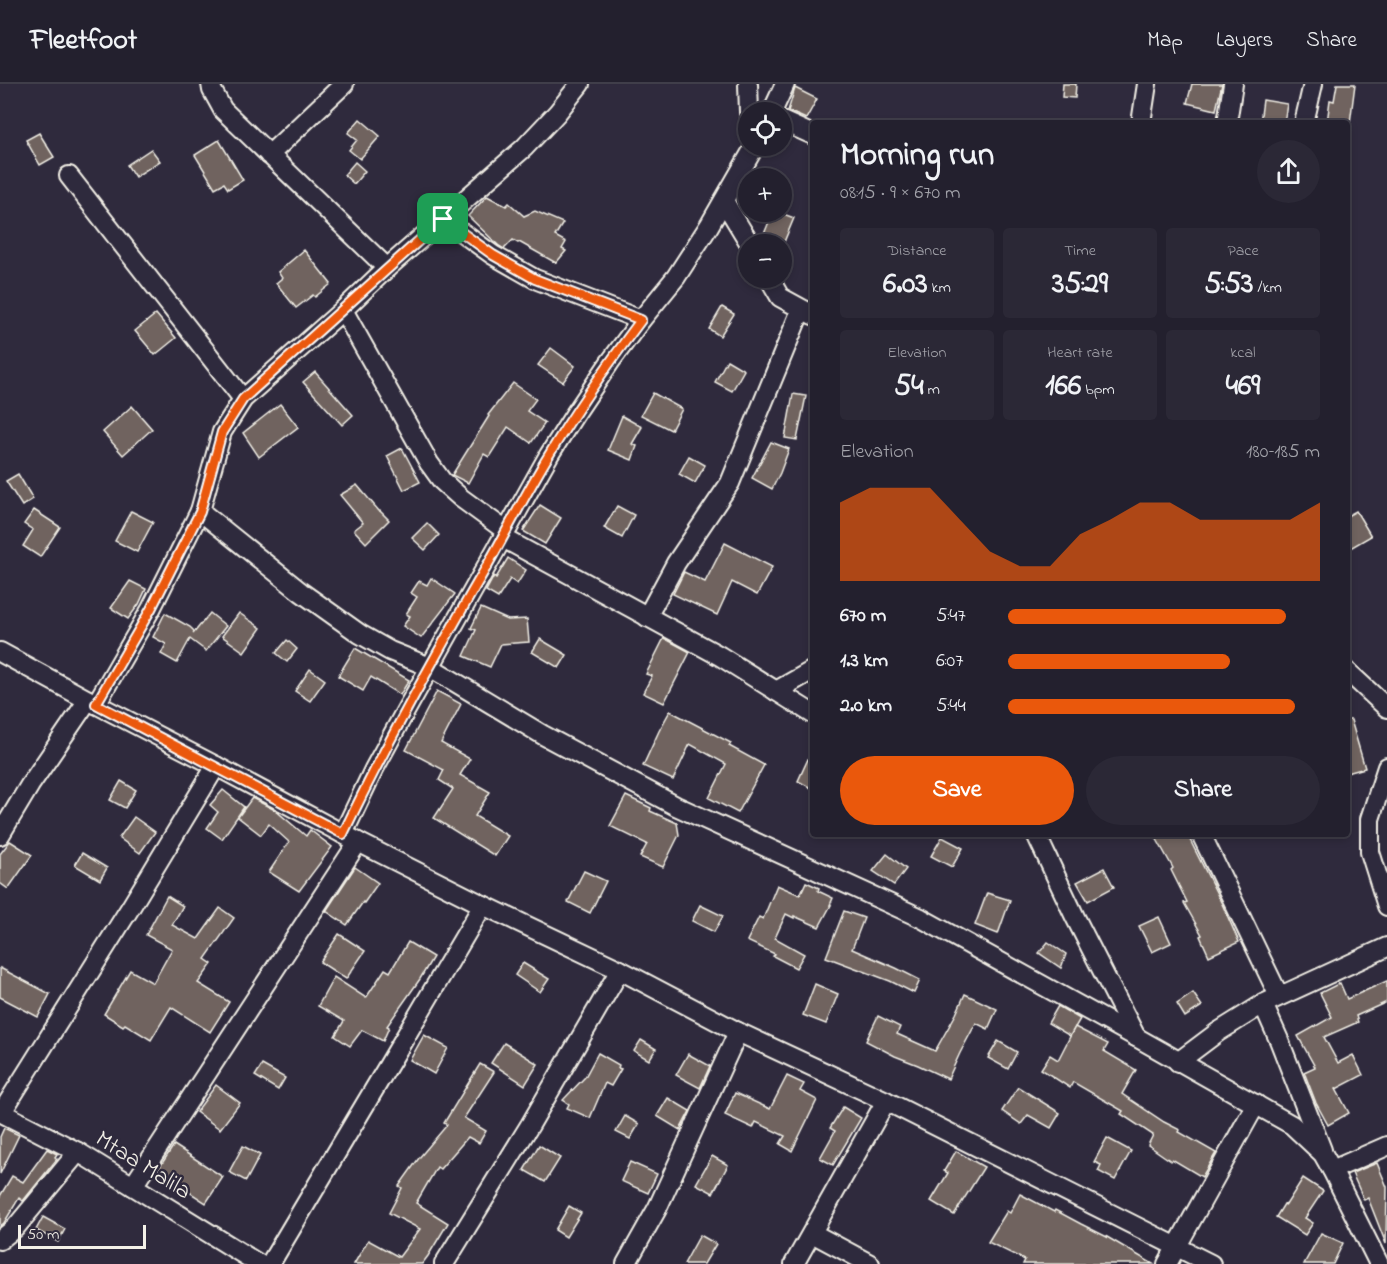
<!DOCTYPE html>
<html lang="en">
<head>
<meta charset="utf-8">
<style>
  body { margin:0; font-family:"Indie Flower",sans-serif; background:#2b2836; color:#f1f3f6; height:100vh; display:flex; flex-direction:column; font-size:22px; white-space:nowrap }
  * { box-sizing:border-box; margin:0 }
  p { font-size:20px; color:#a3a3aa }
  .icon { flex:none; width:33px; height:33px; fill:none; stroke:currentColor; stroke-width:2; stroke-linecap:round; stroke-linejoin:round }
  .map { position:relative; flex:1; overflow:hidden }
  .details { position:absolute; left:810px; top:36px; width:540px; height:717px; display:flex; flex-direction:column; background:#23202e; border-radius:6px; box-shadow:0 3px 9px #0003,0 0 0 2px #403e4a }
  .details>* { flex:none }
  .tools { position:absolute; left:738px; top:18px; display:grid; gap:12px }
  .tools a { display:grid; place-items:center; width:54px; height:54px; border-radius:50%; background:#23202e; box-shadow:0 3px 9px #0003,0 0 0 2px #403e4a; font-size:30px }
  .scale { position:absolute; left:18px; bottom:15px; width:128px; box-sizing:border-box; padding-left:6px; border:3px solid #f4f1e8; border-top:0; font-size:16px; line-height:21px; white-space:nowrap; color:#f4f1e8; -webkit-text-stroke:4px #2f2a3d; paint-order:stroke }
  .pin { position:absolute; display:grid; place-items:center; width:51px; height:51px; color:#fff; margin:-26px; border-radius:12px; box-shadow:0 3px 9px #0006 }
  .round { display:grid; place-items:center; flex:none; width:63px; height:63px; border-radius:32px; background:#2b2836 }
  .headline { display:flex; align-items:center; justify-content:space-between; height:102px; padding:0 30px }
  h1 { font-size:33px; font-weight:800; line-height:45px }
  .metrics { display:grid; grid-template-columns:repeat(3,1fr); gap:9px; height:102px; padding:6px 30px }
  .metrics div { display:grid; align-content:center; border-radius:6px; background:#2b2836; text-align:center }
  .metrics b { font-size:30px; font-weight:800 }
  .metrics small { font-size:16px; font-weight:400 }
  .metrics p { font-size:16px }
  .chart { height:168px; padding:12px 30px }
  .chart p { display:flex; justify-content:space-between }
  .chart svg { width:100%; height:108px; margin-top:6px; fill:#ea580c; opacity:.7 }
  .button { display:flex; gap:12px; margin-top:auto; padding:12px 30px }
  .button a { flex:1; height:69px; border-radius:36px; background:#ea580c; color:#fff; font-size:24px; font-weight:800; line-height:69px; text-align:center }
  .button a+a { background:#2b2836; color:#f1f3f6 }
  ul { padding:0 30px; list-style:none; font-size:20px }
  li { display:grid; grid-template-columns:96px 72px 1fr; align-items:center; height:45px }
  li i { height:15px; border-radius:8px; background:#ea580c }
  header { display:flex; align-items:center; gap:36px; box-sizing:border-box; height:84px; padding:0 30px; background:#23202e; border-bottom:2px solid #403e4a }
  header strong { font-size:28px }
  nav { display:flex; gap:33px; margin-inline-start:auto; font-size:21px }
  .map>svg:first-child { display:block }
  .building { fill:#70645f; stroke:#f4f1e8; stroke-width:1.5 }
  .lines { fill:none; stroke-linecap:round; stroke-linejoin:round }
  .minor-casing { stroke:#f4f1e8; stroke-width:22 }
  .minor { stroke:#2f2a3d; stroke-width:18 }
  .route-casing { stroke:#fff; stroke-width:12 }
  .route { stroke:#ea580c; stroke-width:8 }
  .labels { text-anchor:middle; stroke-width:5; stroke-linejoin:round; paint-order:stroke }
  .street-label { font-size:24px; fill:#f4f1e8; stroke:#2f2a3d }
</style>
</head>
<body>
<header>
<strong>Fleetfoot</strong>
<nav><a>Map</a><a>Layers</a><a>Share</a></nav>
</header>
<div class="map">
<svg width="1387" height="1180" viewBox="0 0 1387 1180">
  <rect width="100%" height="100%" fill="#2f2a3d"/>
  <filter id="ink" filterUnits="userSpaceOnUse"><feTurbulence type="fractalNoise" baseFrequency=".0167" numOctaves="2"/><feDisplacementMap in="SourceGraphic" scale="12" xChannelSelector="R" yChannelSelector="G"/><feConvolveMatrix kernelMatrix="1 2 1 2 8 2 1 2 1" color-interpolation-filters="sRGB"/></filter>
  <g filter="url(#ink)">
    <g class="building">
      <path d="M1063,0h13l-1,14 -13,-1z"/>
      <path d="M1192,0h30l-6,26 -29,-7z"/>
      <path d="M1337,0h18l-5,39h-23l3,-23 4,1z"/>
      <path d="M795,4l22,11 -11,20 -18,-8z"/>
      <path d="M1263,16l24,4 -3,19h-24z"/>
      <path d="M360,35l20,17 -20,23 -11,-9 8,-10 -9,-7z"/>
      <path d="M39,49l15,24 -14,8 -14,-25z"/>
      <path d="M219,56l24,40 -15,9 -4,-6 -9,5 -20,-33z"/>
      <path d="M151,65l9,12 -25,16 -8,-12z"/>
      <path d="M355,78l10,9 -11,13 -10,-9z"/>
      <path d="M487,112l19,10 3,-3 15,13 11,-5 28,12 -8,13 11,6 -4,7 4,2 -10,12 -37,-21 -1,1 -5,-3 -9,9 -5,-3 -31,-30z"/>
      <path d="M773,128h5l16,6 -10,24 -20,-8z"/>
      <path d="M304,166l27,34 -16,13 -2,-2 -17,13 -20,-25 6,-5 -4,-6z"/>
      <path d="M722,223l12,7 -14,22 -11,-7z"/>
      <path d="M156,230l20,24 -21,17 -20,-24z"/>
      <path d="M551,264l24,18 -12,16 -25,-17z"/>
      <path d="M727,276l17,10 -12,21 -17,-9z"/>
      <path d="M315,288l38,43 -11,10 -39,-43z"/>
      <path d="M513,299l23,16 -9,12 18,12 -14,20 -23,-16 -19,30 -5,-3 -16,29 -16,-8 37,-59 -1,-1z"/>
      <path d="M653,309l29,16 -11,21 -30,-15z"/>
      <path d="M793,310l13,2 -9,44 -12,-2z"/>
      <path d="M280,320l18,23 -39,30 -16,-24z"/>
      <path d="M132,322l20,23 -29,26 -20,-23z"/>
      <path d="M622,332l20,11 -10,17 5,2 -5,14 -24,-10z"/>
      <path d="M771,358l18,7 -9,24 -8,16 -20,-11z"/>
      <path d="M402,364l18,34 -16,8 -17,-34z"/>
      <path d="M689,372l16,9 -10,18 -16,-9z"/>
      <path d="M18,390l15,25 -11,7 -16,-25z"/>
      <path d="M357,401l22,26h1l9,9 -23,23 -12,-13 9,-7 -23,-28z"/>
      <path d="M540,421l21,13 -16,26 -22,-13z"/>
      <path d="M617,422l17,9 -12,23 -18,-10z"/>
      <path d="M34,426l26,17 -20,30 -17,-11 10,-16 -9,-6z"/>
      <path d="M131,427l22,11 -16,30 -22,-11z"/>
      <path d="M1356,427l15,25 -24,14v-34z"/>
      <path d="M427,439l12,12 -14,15 -13,-12z"/>
      <path d="M725,459l47,24 -15,28 -25,-13 -15,33 -44,-21 11,-22 21,10z"/>
      <path d="M508,474l18,12 -9,14 -7,-5 -12,19 -12,-7 8,-15 2,2z"/>
      <path d="M431,494l24,16 -34,44 -18,-12 7,-10 -4,-2 11,-17 -6,-4 8,-12 8,4z"/>
      <path d="M130,497l16,8 -7,15 -11,15 -17,-11z"/>
      <path d="M481,524l27,12 19,-1 2,23 -28,2 -11,23 -26,-11 12,-26 -5,-2z"/>
      <path d="M165,529l25,14 4,4 -1,3 17,-21 16,13 -20,25 -16,-12 -13,24 -16,-9 5,-10 -13,-7z"/>
      <path d="M239,529l22,15 -17,24 -22,-16z"/>
      <path d="M664,554l26,14 -26,51 -21,-10 9,-17 -6,-2z"/>
      <path d="M540,555l27,16 -8,13 -27,-16z"/>
      <path d="M287,556l10,9 -10,13 -11,-9z"/>
      <path d="M355,564l54,32 -9,15 -29,-18 -8,14 -25,-15z"/>
      <path d="M310,585l15,11 -15,21 -15,-10z"/>
      <path d="M437,607l24,13 -20,39 29,16 -10,16 30,17 -15,24 33,20 -13,20 -61,-38 19,-29 -14,-9 5,-10 -38,-20z"/>
      <path d="M670,627l61,32 -2,3 35,19 -26,48 -29,-15 17,-34 -36,-20 -17,36 -30,-14 16,-35z"/>
      <path d="M1347,636h4l14,48 -18,5z"/>
      <path d="M813,664v41l-15,-8z"/>
      <path d="M121,697l15,9 -11,18 -15,-8z"/>
      <path d="M223,706l21,17 -22,32 -15,-11 11,-16 -8,-7z"/>
      <path d="M626,712l25,12 -1,3 27,12 2,12 -16,32 -23,-10 7,-13 -37,-18z"/>
      <path d="M252,714l23,12 31,26 4,-6 22,17 -33,44 -30,-19 20,-30 -20,-18 -8,11 -23,-18z"/>
      <path d="M134,733l21,15 -15,21 -21,-15z"/>
      <path d="M1154,750h33l36,72 16,36 -30,14 -9,-20 2,-1 -18,-32 3,-1 -16,-32 2,-2z"/>
      <path d="M942,753l21,11 -11,19 -21,-11z"/>
      <path d="M10,757l22,14 -24,34 -8,-6v-29z"/>
      <path d="M82,769l25,15 -7,12 -25,-15z"/>
      <path d="M887,770l19,15 -12,16 -21,-14z"/>
      <path d="M355,783l23,16 -14,20 -1,-1 -16,23 -21,-14z"/>
      <path d="M1104,784l10,19 -26,14 -11,-19z"/>
      <path d="M584,787l22,10 -16,32 -22,-11z"/>
      <path d="M806,798l13,6 -1,3 15,7 -3,7h1l-12,22 -25,-11v2l-8,-4 -11,24 29,16 -8,14 -23,-12 2,-2 -28,-13 12,-24 4,2 14,-34 23,10z"/>
      <path d="M987,809l23,7 -12,34 -23,-9z"/>
      <path d="M167,812l16,10 -11,19 26,14 22,-31 14,10 -29,41 7,5 -14,19 31,19 -19,30 -39,-25 -20,33 -26,-16 -2,2 -19,-12 26,-44 23,13 19,-34 -26,-14z"/>
      <path d="M700,821l23,11 -9,16 -22,-11z"/>
      <path d="M844,827l20,7 -12,31 44,19 24,12 -6,13 -24,-12 -64,-24z"/>
      <path d="M1159,833l12,26 -19,9 -13,-26z"/>
      <path d="M339,850l26,17 -19,28 -26,-17z"/>
      <path d="M408,858l25,15 -13,22 -33,47 2,1 -6,14 -21,-11 -12,16 -15,-10 9,-15 -26,-15 16,-29 32,21 19,-29 5,3z"/>
      <path d="M1048,858l18,12 -5,14 -22,-15z"/>
      <path d="M523,879l26,16 -9,13 -25,-17z"/>
      <path d="M0,884l50,26 -12,23 -38,-20z"/>
      <path d="M1387,897v21l-31,14 2,6 -34,15 14,26 15,-8 10,20 -27,14 13,24 -21,12 -12,-22 -12,-31 11,-5 -17,-31 34,-19 -12,-24 20,-10 7,16z"/>
      <path d="M815,900l23,10 -12,30 -23,-9z"/>
      <path d="M1193,909l9,13 -17,11 -8,-13z"/>
      <path d="M965,910l32,15 -9,20 -12,-6 -16,30 -12,26 -30,-14 -23,-9 -29,-15 12,-25 22,11 -3,7 38,17 21,-37z"/>
      <path d="M1058,922l22,13 -10,17 -22,-13z"/>
      <path d="M1075,943l33,17 -4,7 32,19 -14,24 42,28 16,8 -1,2 37,21 -14,24 -30,-18 -1,2 -23,-16 5,-10 -32,-21 2,-3 -50,-29 -3,6 -29,-19 9,-14 8,5z"/>
      <path d="M424,951l24,13 -14,26 -24,-14z"/>
      <path d="M641,956l15,9 -7,11 -15,-9z"/>
      <path d="M998,957l19,11 -9,17 -20,-11z"/>
      <path d="M504,959l34,21 -13,21 -34,-22z"/>
      <path d="M598,969l21,12 -1,3 3,1 -10,17 -6,-3 -15,35 -23,-10 2,-4 -6,-4 22,-23z"/>
      <path d="M688,970l22,12 -10,22 -24,-13z"/>
      <path d="M480,980l14,8 -30,46 22,13 -7,12 -11,-6 -28,32 -3,-2 -21,36 32,20 -20,33 -6,8h-68l14,-24 31,17 21,-28 -31,-16 13,-25 -3,-2 20,-28 28,-33 -3,-2z"/>
      <path d="M262,981l23,13 -7,12 -23,-14z"/>
      <path d="M787,992l17,8 -4,7 17,9 -25,51 -12,-7 5,-8 -29,-14 -3,6 -28,-13 10,-22 35,16z"/>
      <path d="M216,1001l24,18 -20,26 -24,-17z"/>
      <path d="M1018,1003l42,26 -9,15 -23,-13 -7,9 -19,-13z"/>
      <path d="M668,1014l22,13 -10,19 -23,-14z"/>
      <path d="M843,1023l18,11 -28,47 -13,-7 15,-27 -5,-3z"/>
      <path d="M625,1032l14,8 -9,15 -14,-7z"/>
      <path d="M4,1044l15,7 -19,39v-37z"/>
      <path d="M1107,1054l24,13 -16,29 -17,-9 3,-6 -7,-3z"/>
      <path d="M174,1061l49,32 -17,26 -49,-32z"/>
      <path d="M539,1061l21,13 -15,24 -21,-12z"/>
      <path d="M243,1062l17,9 -14,26 -17,-9z"/>
      <path d="M47,1065l10,5 -2,3 2,2 -34,42 -4,-3 -15,25 -4,3v-30l12,-20 11,6z"/>
      <path d="M956,1067l28,16 -30,48 -23,-14 17,-28 -4,-2z"/>
      <path d="M712,1072l16,9 -15,28 -17,-9z"/>
      <path d="M630,1078l27,12 -9,19 -27,-12z"/>
      <path d="M1377,1079l10,24 -1,57 -18,-46 -4,2 -12,-27z"/>
      <path d="M1303,1094l20,13 -18,27 8,5 -8,12 -29,-18 8,-13 2,1z"/>
      <path d="M1020,1110l34,18 1,-2 26,14 26,13 46,27h-130l2,-4 -37,-18 19,-31 3,2z"/>
      <path d="M569,1122l12,7 -15,24 -11,-7z"/>
      <path d="M43,1133l22,12 -7,13 -22,-12z"/>
      <path d="M1321,1149l22,10 -10,21h-29z"/>
      <path d="M700,1151l16,9 -12,20h-20z"/>
    </g>
    <g class="lines">
      <defs>
        <g id="minor">
          <path d="M211,0l1,6 11,20 164,158"/>
          <path d="M748,0l1,28"/>
          <path d="M772,28l13,-28"/>
          <path d="M782,37l31,14"/>
          <path d="M1141,39l6,-39"/>
          <path d="M1227,39l6,-39"/>
          <path d="M1304,39l9,-39"/>
          <path d="M269,71l75,-71"/>
          <path d="M69,92l174,223"/>
          <path d="M724,117l26,43"/>
          <path d="M443,135l50,36 42,24 106,41"/>
          <path d="M769,194l11,19 33,18"/>
          <path d="M343,226l86,153 13,18 19,17 45,33"/>
          <path d="M200,427l101,81 59,42 30,17 40,16 113,68 133,71 245,112 215,119 156,88 31,29 9,16 47,94"/>
          <path d="M503,454l217,118 93,58"/>
          <path d="M647,533l29,-54 54,-80 71,-173"/>
          <path d="M0,568l88,48 128,66 142,76 125,63 137,65 118,62 148,69 325,163"/>
          <path d="M1347,587l40,37"/>
          <path d="M776,607l37,-21"/>
          <path d="M96,620l55,-95 49,-98 22,-79 21,-33 100,-89 44,-42 137,-120 33,-35 23,-29"/>
          <path d="M1387,683l-17,52v33l17,54"/>
          <path d="M343,750l31,-65 32,-59 143,-255 26,-41 35,-52 31,-42 35,-43 33,-51 46,-80"/>
          <path d="M1036,750l39,83 61,120"/>
          <path d="M1201,750l78,162"/>
          <path d="M0,751l30,-50 58,-85"/>
          <path d="M1263,920l16,36 43,110"/>
          <path d="M1178,978l40,-30 45,-28 124,-57"/>
          <path d="M0,1028l78,40 181,112"/>
          <path d="M2,1028l130,-207 84,-139"/>
          <path d="M1332,1086l55,-24"/>
          <path d="M133,1102l225,-344"/>
          <path d="M812,1149l58,31"/>
          <path d="M0,1156l15,-12 63,-76"/>
          <path d="M270,1180l118,-198 95,-161"/>
          <path d="M444,1180l86,-139 90,-155"/>
          <path d="M626,1180l31,-55 81,-177"/>
          <path d="M794,1180l92,-163"/>
          <path d="M1167,1180l89,-160"/>
        </g>
      </defs>
      <use href="#minor" class="minor-casing"/>
      <use href="#minor" class="minor"/>
    </g>
  </g>
  <g class="lines" filter="url(#ink)">
    <defs>
      <path id="route" d="M443,135l50,36 42,24 106,41c-33,44 -64,88 -92,135 -22,36 -41,74 -62,111 -51,88 -100,176 -144,268l-247,-130 55,-95 49,-97 22,-80 21,-33z"/>
    </defs>
    <use href="#route" class="route-casing"/>
    <use href="#route" class="route"/>
  </g>
  <g class="labels">
    <g class="street-label">
      <text transform="translate(144 1080) rotate(32)" y="8">Mtaa Malila</text>
    </g>
  </g>
</svg>
<div class="tools">
<a><svg class="icon" aria-label="locate" viewBox="0 0 24 24"><circle cx="12" cy="12" r="6"/><path d="M12 2v4M12 18v4M2 12h4M18 12h4"/></svg></a>
<a>+</a>
<a>−</a>
</div>
<div class="scale">50 m</div>
<div class="pin" style="left:443px;top:135px;background:#1e9e55"><svg class="icon" aria-label="arrive" viewBox="0 0 24 24"><path d="M6 21V4h12l-3 4 3 4H6"/></svg></div>
<section class="details">
<div class="headline"><div><h1>Morning run</h1><p>08:15 · 9 × 670 m</p></div><a class="round"><svg class="icon" aria-label="share" viewBox="0 0 24 24"><path d="M12 15V3M7 8l5-5 5 5M5 13v7h14v-7"/></svg></a></div>
<div class="metrics">
<div><p>Distance</p><b>6.03<small> km</small></b></div>
<div><p>Time</p><b>35:29</b></div>
<div><p>Pace</p><b>5:53<small> /km</small></b></div>
</div>
<div class="metrics">
<div><p>Elevation</p><b>54<small> m</small></b></div>
<div><p>Heart rate</p><b>166<small> bpm</small></b></div>
<div><p>kcal</p><b>469</b></div>
</div>
<div class="chart"><p><span>Elevation</span>180–185 m</p>
<svg viewBox="0 0 160 44" preserveAspectRatio="none"><path d="M0 44V12L10 6L20 6L30 6L40 19L50 32L60 38L70 38L80 25L90 19L100 12L110 12L120 19L130 19L140 19L150 19L160 12V44z"/></svg>
</div>
<ul>
<li><b>670 m</b>5:47<i style="width:89%"></i></li>
<li><b>1.3 km</b>6:07<i style="width:71%"></i></li>
<li><b>2.0 km</b>5:44<i style="width:92%"></i></li>
</ul>
<div class="button"><a>Save</a><a>Share</a></div>
</section>
</div>
</body>
</html>
